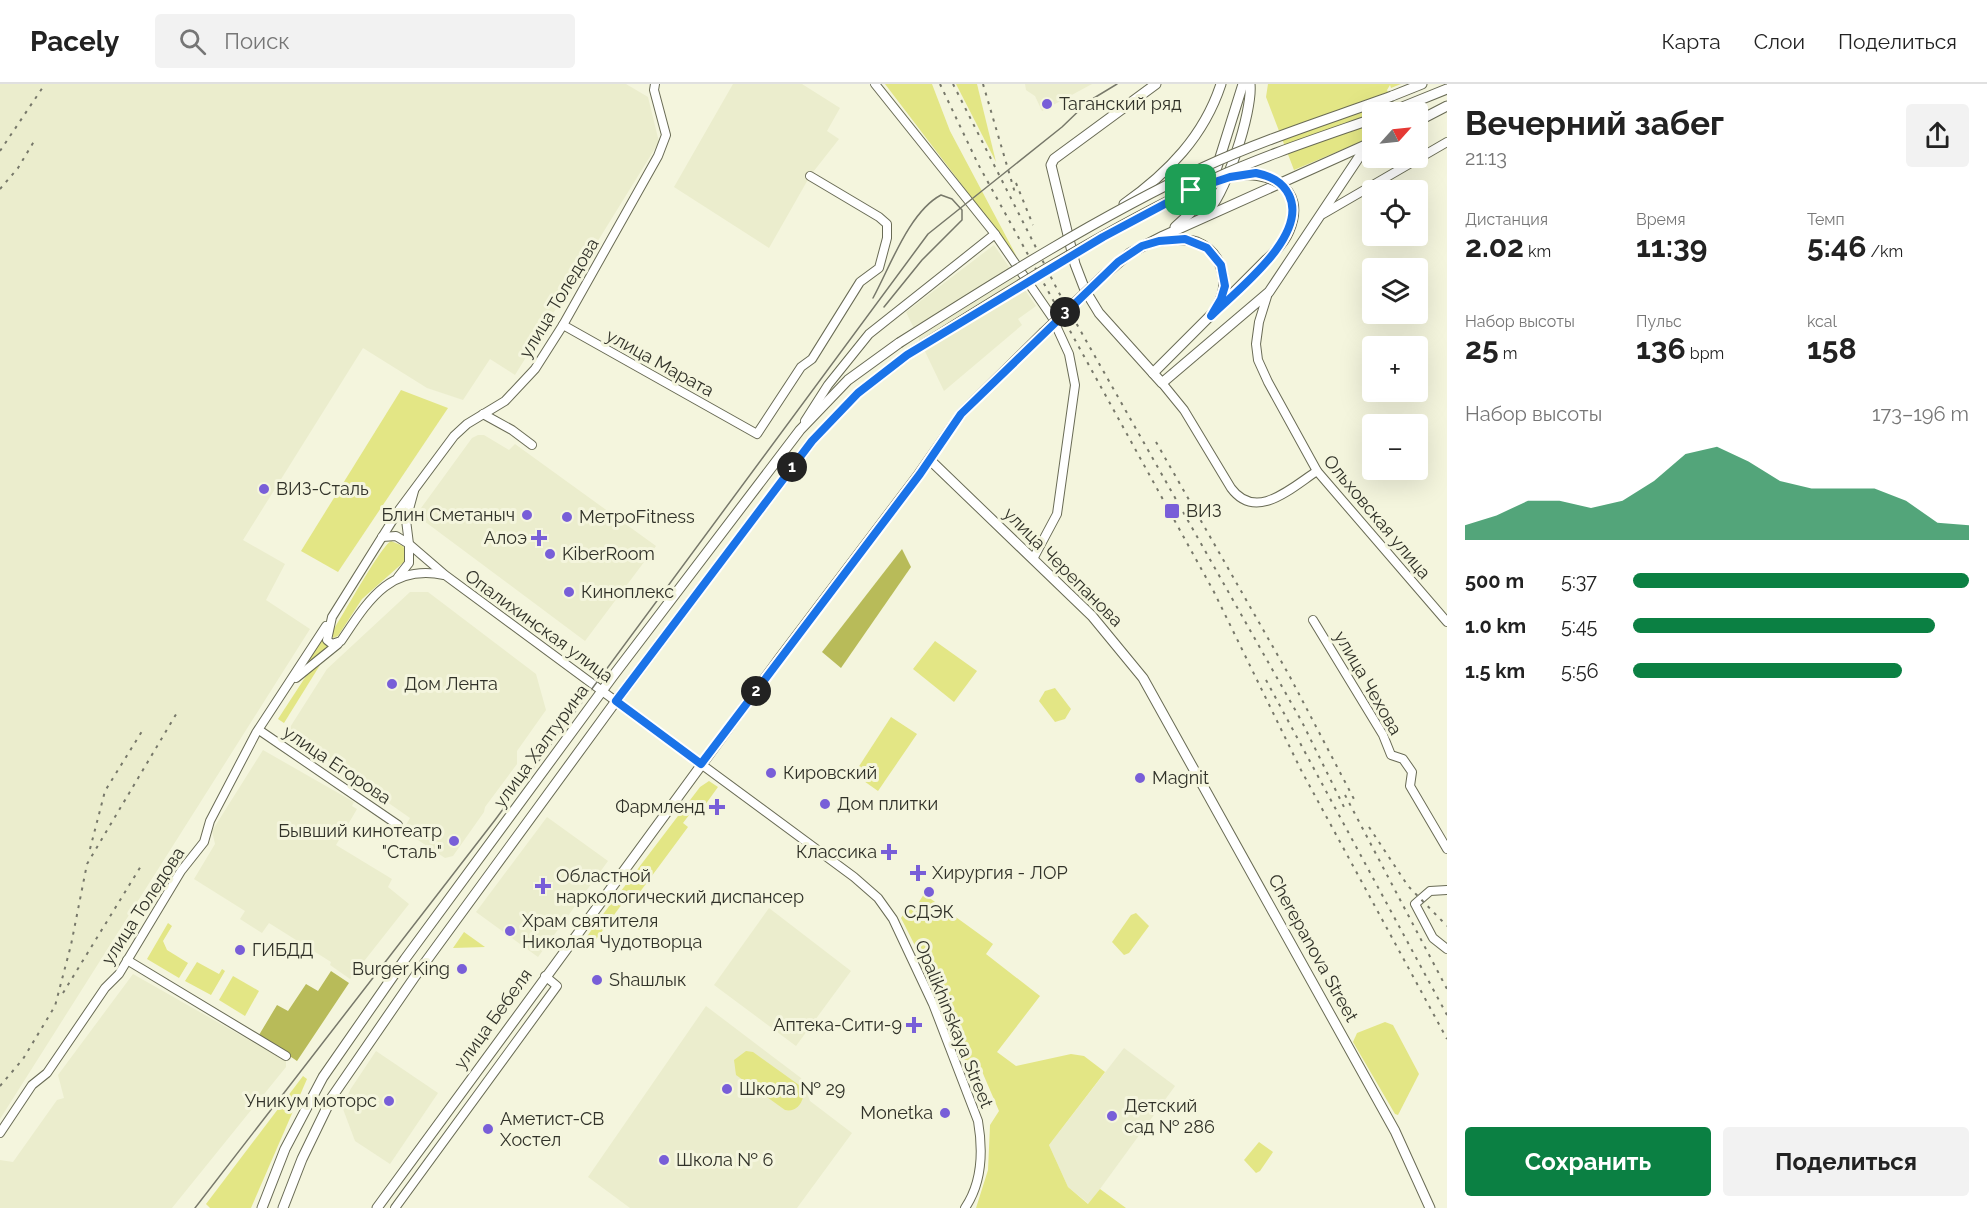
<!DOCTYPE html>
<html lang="ru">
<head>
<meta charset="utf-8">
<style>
  body { margin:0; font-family:Raleway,sans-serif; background:#f2f2f2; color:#222; height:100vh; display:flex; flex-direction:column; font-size:22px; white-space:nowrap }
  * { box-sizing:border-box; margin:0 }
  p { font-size:20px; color:#767676 }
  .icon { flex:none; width:33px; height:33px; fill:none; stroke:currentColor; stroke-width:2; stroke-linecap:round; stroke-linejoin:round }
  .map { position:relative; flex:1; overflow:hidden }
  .details { display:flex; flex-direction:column; background:#fff; width:540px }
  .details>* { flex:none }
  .needle { width:39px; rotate:63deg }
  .fabs { position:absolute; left:1362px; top:18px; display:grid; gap:12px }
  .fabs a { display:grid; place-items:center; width:66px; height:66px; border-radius:6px; background:#fff; box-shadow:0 6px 24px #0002; font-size:30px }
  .pin { position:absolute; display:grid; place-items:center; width:51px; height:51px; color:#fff; margin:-26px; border-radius:12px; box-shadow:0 3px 9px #0006 }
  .km { position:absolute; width:30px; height:30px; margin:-15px; border-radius:50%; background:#222; color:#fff; font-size:16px; line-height:30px; text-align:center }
  .round { display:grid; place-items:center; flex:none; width:63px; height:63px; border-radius:6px; background:#f2f2f2 }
  .head { display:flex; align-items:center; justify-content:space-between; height:102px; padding:0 18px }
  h1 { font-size:33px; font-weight:700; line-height:45px }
  .metrics { display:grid; grid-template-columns:repeat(3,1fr); gap:9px; height:102px; padding:6px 18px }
  .metrics div { display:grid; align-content:center }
  .metrics b { font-size:30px; font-weight:700 }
  .metrics small { font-size:16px; font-weight:400 }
  .metrics p { font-size:16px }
  .chart { height:168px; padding:12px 18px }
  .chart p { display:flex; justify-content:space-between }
  .chart svg { width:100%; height:108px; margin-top:6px; fill:#0b8043; opacity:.7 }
  .action { display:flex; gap:12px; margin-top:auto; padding:12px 18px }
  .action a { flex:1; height:69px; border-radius:6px; background:#0b8043; color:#fff; font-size:24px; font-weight:700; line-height:69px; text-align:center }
  .action a+a { background:#f2f2f2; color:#222 }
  ul { padding:0 18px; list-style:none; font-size:20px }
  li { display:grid; grid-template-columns:96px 72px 1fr; align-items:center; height:45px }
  li i { height:15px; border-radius:8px; background:#0b8043 }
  header { display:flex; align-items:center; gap:36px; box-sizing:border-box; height:84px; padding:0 30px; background:#fff; border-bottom:2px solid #e0e0e0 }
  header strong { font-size:28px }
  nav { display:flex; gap:33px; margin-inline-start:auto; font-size:21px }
  .search { width:420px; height:54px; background:#f2f2f2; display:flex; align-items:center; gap:15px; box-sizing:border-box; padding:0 21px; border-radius:6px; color:#767676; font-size:22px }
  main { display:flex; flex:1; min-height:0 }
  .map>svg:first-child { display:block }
  .built { fill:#ebedcd }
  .green { fill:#e3e685 }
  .forest { fill:#b8bb59 }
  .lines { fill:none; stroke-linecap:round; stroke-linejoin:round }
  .minor-casing { stroke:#696b55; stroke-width:10 }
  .major-casing { stroke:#696b55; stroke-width:11 }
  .minor { stroke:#fff; stroke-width:8 }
  .major { stroke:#fff; stroke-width:9 }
  .tram { stroke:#77786a; stroke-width:1.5 }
  .rail { stroke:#77786a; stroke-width:2; stroke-dasharray:3 6; stroke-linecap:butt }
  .major-bridge-casing { stroke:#696b55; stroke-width:11; stroke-linecap:butt }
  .major-bridge { stroke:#fff; stroke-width:9 }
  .route-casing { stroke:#fff; stroke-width:12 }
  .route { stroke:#1a73e8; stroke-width:8 }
  .poi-dot { fill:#785ed8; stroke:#f4f5dd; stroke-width:2 }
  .labels { text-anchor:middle; stroke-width:6; stroke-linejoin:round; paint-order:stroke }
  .poi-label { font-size:18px; fill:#313229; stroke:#f4f5dd; text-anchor:start }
  .street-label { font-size:18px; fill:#313229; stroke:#f4f5dd }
</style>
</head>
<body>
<header>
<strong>Pacely</strong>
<div class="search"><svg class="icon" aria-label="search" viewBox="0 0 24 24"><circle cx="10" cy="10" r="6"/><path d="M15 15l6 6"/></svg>Поиск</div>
<nav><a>Карта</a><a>Слои</a><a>Поделиться</a></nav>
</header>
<main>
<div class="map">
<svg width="1447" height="1124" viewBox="0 0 1447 1124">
  <rect width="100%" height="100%" fill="#f4f5dd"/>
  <g class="built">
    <path d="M0,0h626l22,13 11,45 -144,233 -25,-16 -27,41 -36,-12 -64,-40 -120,192 42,24 -19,36 44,29 -310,490z"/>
    <path d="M733,0h69l38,24 -13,23 12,8 -29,37 -41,72 -95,-61z"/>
    <path d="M1025,0h67l-50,27 -7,-15 -9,-6z"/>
    <path d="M994,161l42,61 -18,13 4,6 -78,66 -38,-79z"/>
    <path d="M478,351h6l25,15 6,-6 141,102 -71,95 -169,-126 56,-77z"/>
    <path d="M410,508h18l108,82 10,36 -29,41v13l-32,43 -1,5 -31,44 -8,2 -42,-28 7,-12 -123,-86 40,-63z"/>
    <path d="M263,666l91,52 -2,4 5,3 -21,36 56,34 -4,8 21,17 -59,75 -20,-14 1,-3 -62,-39 -7,10 -22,-14 5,-8 -51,-32 21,-35 -3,-13z"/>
    <path d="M547,733l61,44 -70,96 -62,-45z"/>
    <path d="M769,824l82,63 -55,75 -82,-61z"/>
    <path d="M133,890l153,87v6l-114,141h-172v-48l13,2 44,-62 7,-2 -6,-23z"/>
    <path d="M706,922l95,72 9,23 42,32 -55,75h-167l-42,-31z"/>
    <path d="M1124,964l51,38 -86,118 -21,-17 -19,-42z"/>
    <path d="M376,967l62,42 -48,71 -35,-23 -12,-32 7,-19z"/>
  </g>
  <g class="green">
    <path d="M885,0h47l18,47 67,126z"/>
    <path d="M956,0h21l19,78z"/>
    <path d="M1268,0h133l-10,4 -1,-3 -3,5 10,22h-25v25l-78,33 -28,-73z"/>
    <path d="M401,306l47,18 -110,164 -37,-21z"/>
    <path d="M391,457l12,5 4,8 -2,7 -43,38 -24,37 -5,2 -1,-6c10,-15 49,-86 59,-91z"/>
    <path d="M322,553l3,7 6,4 -27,19z"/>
    <path d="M935,557l42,30 -23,31 -41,-33z"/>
    <path d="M320,581l-36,58 -6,-4 30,-46z"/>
    <path d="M1055,604l16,21 -6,10 -10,3 -16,-21 6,-10z"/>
    <path d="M891,633l26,17 -39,57 -24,-17z"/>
    <path d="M709,697l9,6 -13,18 -6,-3 -16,21 5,4 -54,73 -13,-9 79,-104z"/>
    <path d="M924,810l69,50 -7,10 54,42 -43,56 19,14 55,-12 13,2 21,16 -56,73 19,42 20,17 12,-15 26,19h-150l12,-38 2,-45 9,-14 -21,-49 -13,5 -17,-46 -1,-12 -46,-91 6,-9 7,1z"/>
    <path d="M615,814l7,6 -33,45 -7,-6z"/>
    <path d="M1136,829l13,13 -20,27 -5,2 -12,-13 19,-27z"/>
    <path d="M168,839l4,3 -9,15 4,9 21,13 -9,15 -32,-19z"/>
    <path d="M464,848l21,15 -32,1z"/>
    <path d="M197,878l22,12 3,-5 3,2 -14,24 -26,-14z"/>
    <path d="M233,892l26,15 -14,25 -26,-16z"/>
    <path d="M1385,938l8,3 26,49 -21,41 -3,-1 -42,-72 4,-9z"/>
    <path d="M746,967l7,1 46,33 4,12c-2,9 -9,15 -18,13l-49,-35 -2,-15z"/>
    <path d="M303,992l4,3 -56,129h-41l-4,-4z"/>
    <path d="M1259,1058l14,10 -13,19 -4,2 -12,-13z"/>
  </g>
  <g class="forest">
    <path d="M902,465l9,18 -70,101 -19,-16z"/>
    <path d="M331,887l18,12 -52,78 -38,-26 18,-30 11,6 18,-27 12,7z"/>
  </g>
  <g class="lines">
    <defs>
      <g id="minor">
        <path d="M875,0l120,150 57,83 17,37 6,31 -18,129 -24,45"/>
        <path d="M1323,130l124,-72"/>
        <path d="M1268,209l-9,29 -3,22 2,16 10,22 49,89 130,151"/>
        <path d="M563,241l194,109 44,-67 11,-8 48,-77 19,-14 8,-30v-14l-8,-7 -69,-41"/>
        <path d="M1162,299l22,27 47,78c25,34 60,0 86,-17"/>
        <path d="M483,330l29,16 20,15"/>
        <path d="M805,337l23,-36 41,-51 126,-100"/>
        <path d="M414,407l-8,29 3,24 36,31 409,302 24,21 15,21 40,85 45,117c5,29 4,62 -13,87"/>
        <path d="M382,453l14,-1 13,8v19l-11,14"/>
        <path d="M444,491c-55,-11 -76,26 -103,66l-9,3 -5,-4 5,-23 67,-107 55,-74 13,-12 38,-23 30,-32 28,-44 95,-169 8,-21 -12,-45 1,-6"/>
        <path d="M1313,536l70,115 8,20 12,4 9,13 -2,14 37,63"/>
        <path d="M296,594l42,-34"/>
        <path d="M259,646l139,95"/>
        <path d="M1447,806l-17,1 -15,13 18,34 14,11"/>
        <path d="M127,876l159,96"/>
        <path d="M0,1049l32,-48 15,-12 58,-85 14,-14 62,-103 23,-29 6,-21 46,-88 70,-107"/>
        <path d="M395,1124l162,-222 -12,-10"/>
      </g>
      <g id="major">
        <path d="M1156,0l-102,75 -3,6 24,99 10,26 14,23 63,70 107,-91 98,-147"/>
        <path d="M1392,12l30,-12"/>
        <path d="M1390,28l57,-23"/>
        <path d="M1418,37l29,-15"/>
        <path d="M1124,120c44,-31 80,-68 97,-120"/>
        <path d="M1205,130c20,-17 48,-103 45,-130"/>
        <path d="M1175,143l24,-22 12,-19 32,-102"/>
        <path d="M1159,157c13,-2 25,-3 38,1 25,10 34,42 20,64"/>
        <path d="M1103,192l27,-23 33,-17 209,-94"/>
        <path d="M1153,289l113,-113"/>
        <path d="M930,376l162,156 51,62 252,453 35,77"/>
        <path d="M262,1124l23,-59 38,-72 82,-118 208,-283 187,-246 48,-50 51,-37"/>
        <path d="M283,1124l19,-49 30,-62 84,-122 200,-274 196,-260 46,-48 49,-38"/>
        <path d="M377,1124l402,-549 140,-185 42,-60 82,-81"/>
      </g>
    </defs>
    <use href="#minor" class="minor-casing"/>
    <use href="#major" class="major-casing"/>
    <use href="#minor" class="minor"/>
    <use href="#major" class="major"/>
    <g class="tram">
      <path d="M873,214c17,-31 36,-86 68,-103l11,4 10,11v10l-40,40 -38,47"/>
      <path d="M195,1124l300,-388 433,-586 134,-107 27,-26 28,-17"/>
    </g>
    <g class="rail">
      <path d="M940,0l38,80 236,428 87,178 146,269"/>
      <path d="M953,0l105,207 244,431 42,85"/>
      <path d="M983,0l32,109"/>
      <path d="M0,67l45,-67"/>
      <path d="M1016,99l17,42"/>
      <path d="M0,105l18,-21 18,-30"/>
      <path d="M1156,358l133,233 66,126"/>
      <path d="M1266,596l181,335"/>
      <path d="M1345,711l102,194"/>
      <path d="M1369,743l39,59 39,40"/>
      <path d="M90,765l15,-58 39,-63"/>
      <path d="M63,909l78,-127"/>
      <path d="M0,1002l23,-27 32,-53 16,-61 16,-81 91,-153"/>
    </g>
    <defs>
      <g id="major-bridge">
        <path d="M1230,93c37,-9 78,10 59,54 -5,12 -14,21 -23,29"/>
        <path d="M1043,249l60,-57"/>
        <path d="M899,259c99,-63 199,-126 305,-176 61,-28 125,-48 188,-71"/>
        <path d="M907,271c98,-62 198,-125 304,-175 52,-24 107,-42 161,-61"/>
      </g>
    </defs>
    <use href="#major-bridge" class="major-bridge-casing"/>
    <use href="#major-bridge" class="major-bridge"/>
  </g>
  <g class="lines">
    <defs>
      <path id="route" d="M1256,89c14,3 26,8 33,22 20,41 -52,95 -78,121l10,-17 4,-13 -4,-21 -14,-17 -22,-9 -26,2 -17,5 -24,16 -157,152 -41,60 -219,290 -85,-63 196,-260 46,-48 49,-38 196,-118 88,-47 39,-13z"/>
    </defs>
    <use href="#route" class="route-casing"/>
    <use href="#route" class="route"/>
  </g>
  <g class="poi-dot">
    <circle cx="1047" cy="20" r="6"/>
    <circle cx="264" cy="405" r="6"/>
    <rect x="1164" y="419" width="16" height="16" rx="3"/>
    <circle cx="527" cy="431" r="6"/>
    <circle cx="567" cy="433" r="6"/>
    <path d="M536 445h6v6h6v6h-6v6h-6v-6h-6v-6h6z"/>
    <circle cx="550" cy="470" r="6"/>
    <circle cx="569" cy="508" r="6"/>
    <circle cx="392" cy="600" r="6"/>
    <circle cx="771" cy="689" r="6"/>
    <circle cx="1140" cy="694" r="6"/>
    <circle cx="825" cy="720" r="6"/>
    <path d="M714 714h6v6h6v6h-6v6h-6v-6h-6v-6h6z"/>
    <circle cx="454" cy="757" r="6"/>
    <path d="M886 759h6v6h6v6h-6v6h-6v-6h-6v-6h6z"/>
    <path d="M915 780h6v6h6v6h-6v6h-6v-6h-6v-6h6z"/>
    <path d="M540 793h6v6h6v6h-6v6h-6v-6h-6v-6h6z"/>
    <circle cx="929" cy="808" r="6"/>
    <circle cx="510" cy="847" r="6"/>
    <circle cx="240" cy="866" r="6"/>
    <circle cx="462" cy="885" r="6"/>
    <circle cx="597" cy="896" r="6"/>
    <path d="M911 932h6v6h6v6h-6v6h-6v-6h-6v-6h6z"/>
    <circle cx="727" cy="1005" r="6"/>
    <circle cx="389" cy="1017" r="6"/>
    <circle cx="945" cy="1029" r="6"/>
    <circle cx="1112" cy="1032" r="6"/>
    <circle cx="488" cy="1045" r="6"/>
    <circle cx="664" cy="1076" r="6"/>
  </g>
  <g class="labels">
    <g class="poi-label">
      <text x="1059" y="26">Таганский ряд</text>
      <text x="276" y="411">ВИЗ-Сталь</text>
      <text x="1186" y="433">ВИЗ</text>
      <text x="515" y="437" text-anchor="end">Блин Сметаныч</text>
      <text x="579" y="439">МетроFitness</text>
      <text x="527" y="460" text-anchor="end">Алоэ</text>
      <text x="562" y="476">KiberRoom</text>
      <text x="581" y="514">Киноплекс</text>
      <text x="404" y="606">Дом Лента</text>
      <text x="783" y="695">Кировский</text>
      <text x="1152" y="700">Magnit</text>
      <text x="837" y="726">Дом плитки</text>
      <text x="705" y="729" text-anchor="end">Фармленд</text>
      <text x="442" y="753" text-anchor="end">Бывший кинотеатр<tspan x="442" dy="21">"Сталь"</tspan></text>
      <text x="877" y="774" text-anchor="end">Классика</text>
      <text x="932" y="795">Хирургия - ЛОР</text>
      <text x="556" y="798">Областной<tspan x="556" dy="21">наркологический диспансер</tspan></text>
      <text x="929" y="834" text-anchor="middle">СДЭК</text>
      <text x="522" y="843">Храм святителя<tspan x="522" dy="21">Николая Чудотворца</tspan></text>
      <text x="252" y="872">ГИБДД</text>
      <text x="450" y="891" text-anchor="end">Burger King</text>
      <text x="609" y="902">Shашлык</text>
      <text x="902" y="947" text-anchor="end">Аптека-Сити-9</text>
      <text x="739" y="1011">Школа № 29</text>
      <text x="377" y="1023" text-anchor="end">Уникум моторс</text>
      <text x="1124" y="1028">Детский<tspan x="1124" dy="21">сад № 286</tspan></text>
      <text x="933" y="1035" text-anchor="end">Monetka</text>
      <text x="500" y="1041">Аметист-СВ<tspan x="500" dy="21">Хостел</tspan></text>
      <text x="676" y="1082">Школа № 6</text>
    </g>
    <g class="street-label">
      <text transform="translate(559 214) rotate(-59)" y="6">улица Толедова</text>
      <text transform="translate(660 279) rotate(29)" y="6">улица Марата</text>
      <text transform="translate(1377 433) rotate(50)" y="6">Ольховская улица</text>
      <text transform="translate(1063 483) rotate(45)" y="6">улица Черепанова</text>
      <text transform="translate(539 542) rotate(36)" y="6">Опалихинская улица</text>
      <text transform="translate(1368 599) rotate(60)" y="6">улица Чехова</text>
      <text transform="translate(541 662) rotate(-54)" y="6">улица Халтурина</text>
      <text transform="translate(337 681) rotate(34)" y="6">улица Егорова</text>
      <text transform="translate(143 822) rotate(-57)" y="6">улица Толедова</text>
      <text transform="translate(1313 864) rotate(61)" y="6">Cherepanova Street</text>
      <text transform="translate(493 935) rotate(-54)" y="6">улица Бебеля</text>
      <text transform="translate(954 940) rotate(68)" y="6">Opalikhinskaya Street</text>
    </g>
  </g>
</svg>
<div class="fabs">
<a><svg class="needle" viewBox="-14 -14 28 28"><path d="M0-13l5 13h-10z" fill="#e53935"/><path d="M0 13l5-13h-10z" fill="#767676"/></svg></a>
<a><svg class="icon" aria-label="locate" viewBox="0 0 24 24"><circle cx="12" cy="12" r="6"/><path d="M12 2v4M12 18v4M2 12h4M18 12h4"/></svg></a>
<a><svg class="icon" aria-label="layers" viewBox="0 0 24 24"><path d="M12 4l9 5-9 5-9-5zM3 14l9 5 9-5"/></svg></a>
<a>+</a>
<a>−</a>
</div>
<div class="pin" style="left:1191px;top:106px;background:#1e9e55"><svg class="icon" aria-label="arrive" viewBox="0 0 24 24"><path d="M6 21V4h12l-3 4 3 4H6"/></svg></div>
<b class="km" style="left:792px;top:383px">1</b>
<b class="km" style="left:756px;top:607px">2</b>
<b class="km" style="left:1065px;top:228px">3</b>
</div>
<section class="details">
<div class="head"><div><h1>Вечерний забег</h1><p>21:13</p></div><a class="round"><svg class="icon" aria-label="share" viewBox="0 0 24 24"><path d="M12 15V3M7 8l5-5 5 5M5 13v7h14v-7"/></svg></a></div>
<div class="metrics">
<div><p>Дистанция</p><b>2.02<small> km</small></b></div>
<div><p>Время</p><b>11:39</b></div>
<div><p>Темп</p><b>5:46<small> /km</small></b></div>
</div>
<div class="metrics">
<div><p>Набор высоты</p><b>25<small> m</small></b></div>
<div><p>Пульс</p><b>136<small> bpm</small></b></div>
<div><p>kcal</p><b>158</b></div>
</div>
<div class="chart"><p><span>Набор высоты</span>173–196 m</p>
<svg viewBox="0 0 160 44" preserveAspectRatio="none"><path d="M0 44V38L10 34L20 28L30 28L40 31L50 28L60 20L70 9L80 6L90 12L100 20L110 23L120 23L130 23L140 28L150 37L160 38V44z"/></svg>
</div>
<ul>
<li><b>500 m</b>5:37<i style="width:100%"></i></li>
<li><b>1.0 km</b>5:45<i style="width:90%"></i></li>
<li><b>1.5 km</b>5:56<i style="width:80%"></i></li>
</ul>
<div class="action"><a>Сохранить</a><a>Поделиться</a></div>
</section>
</main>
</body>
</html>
